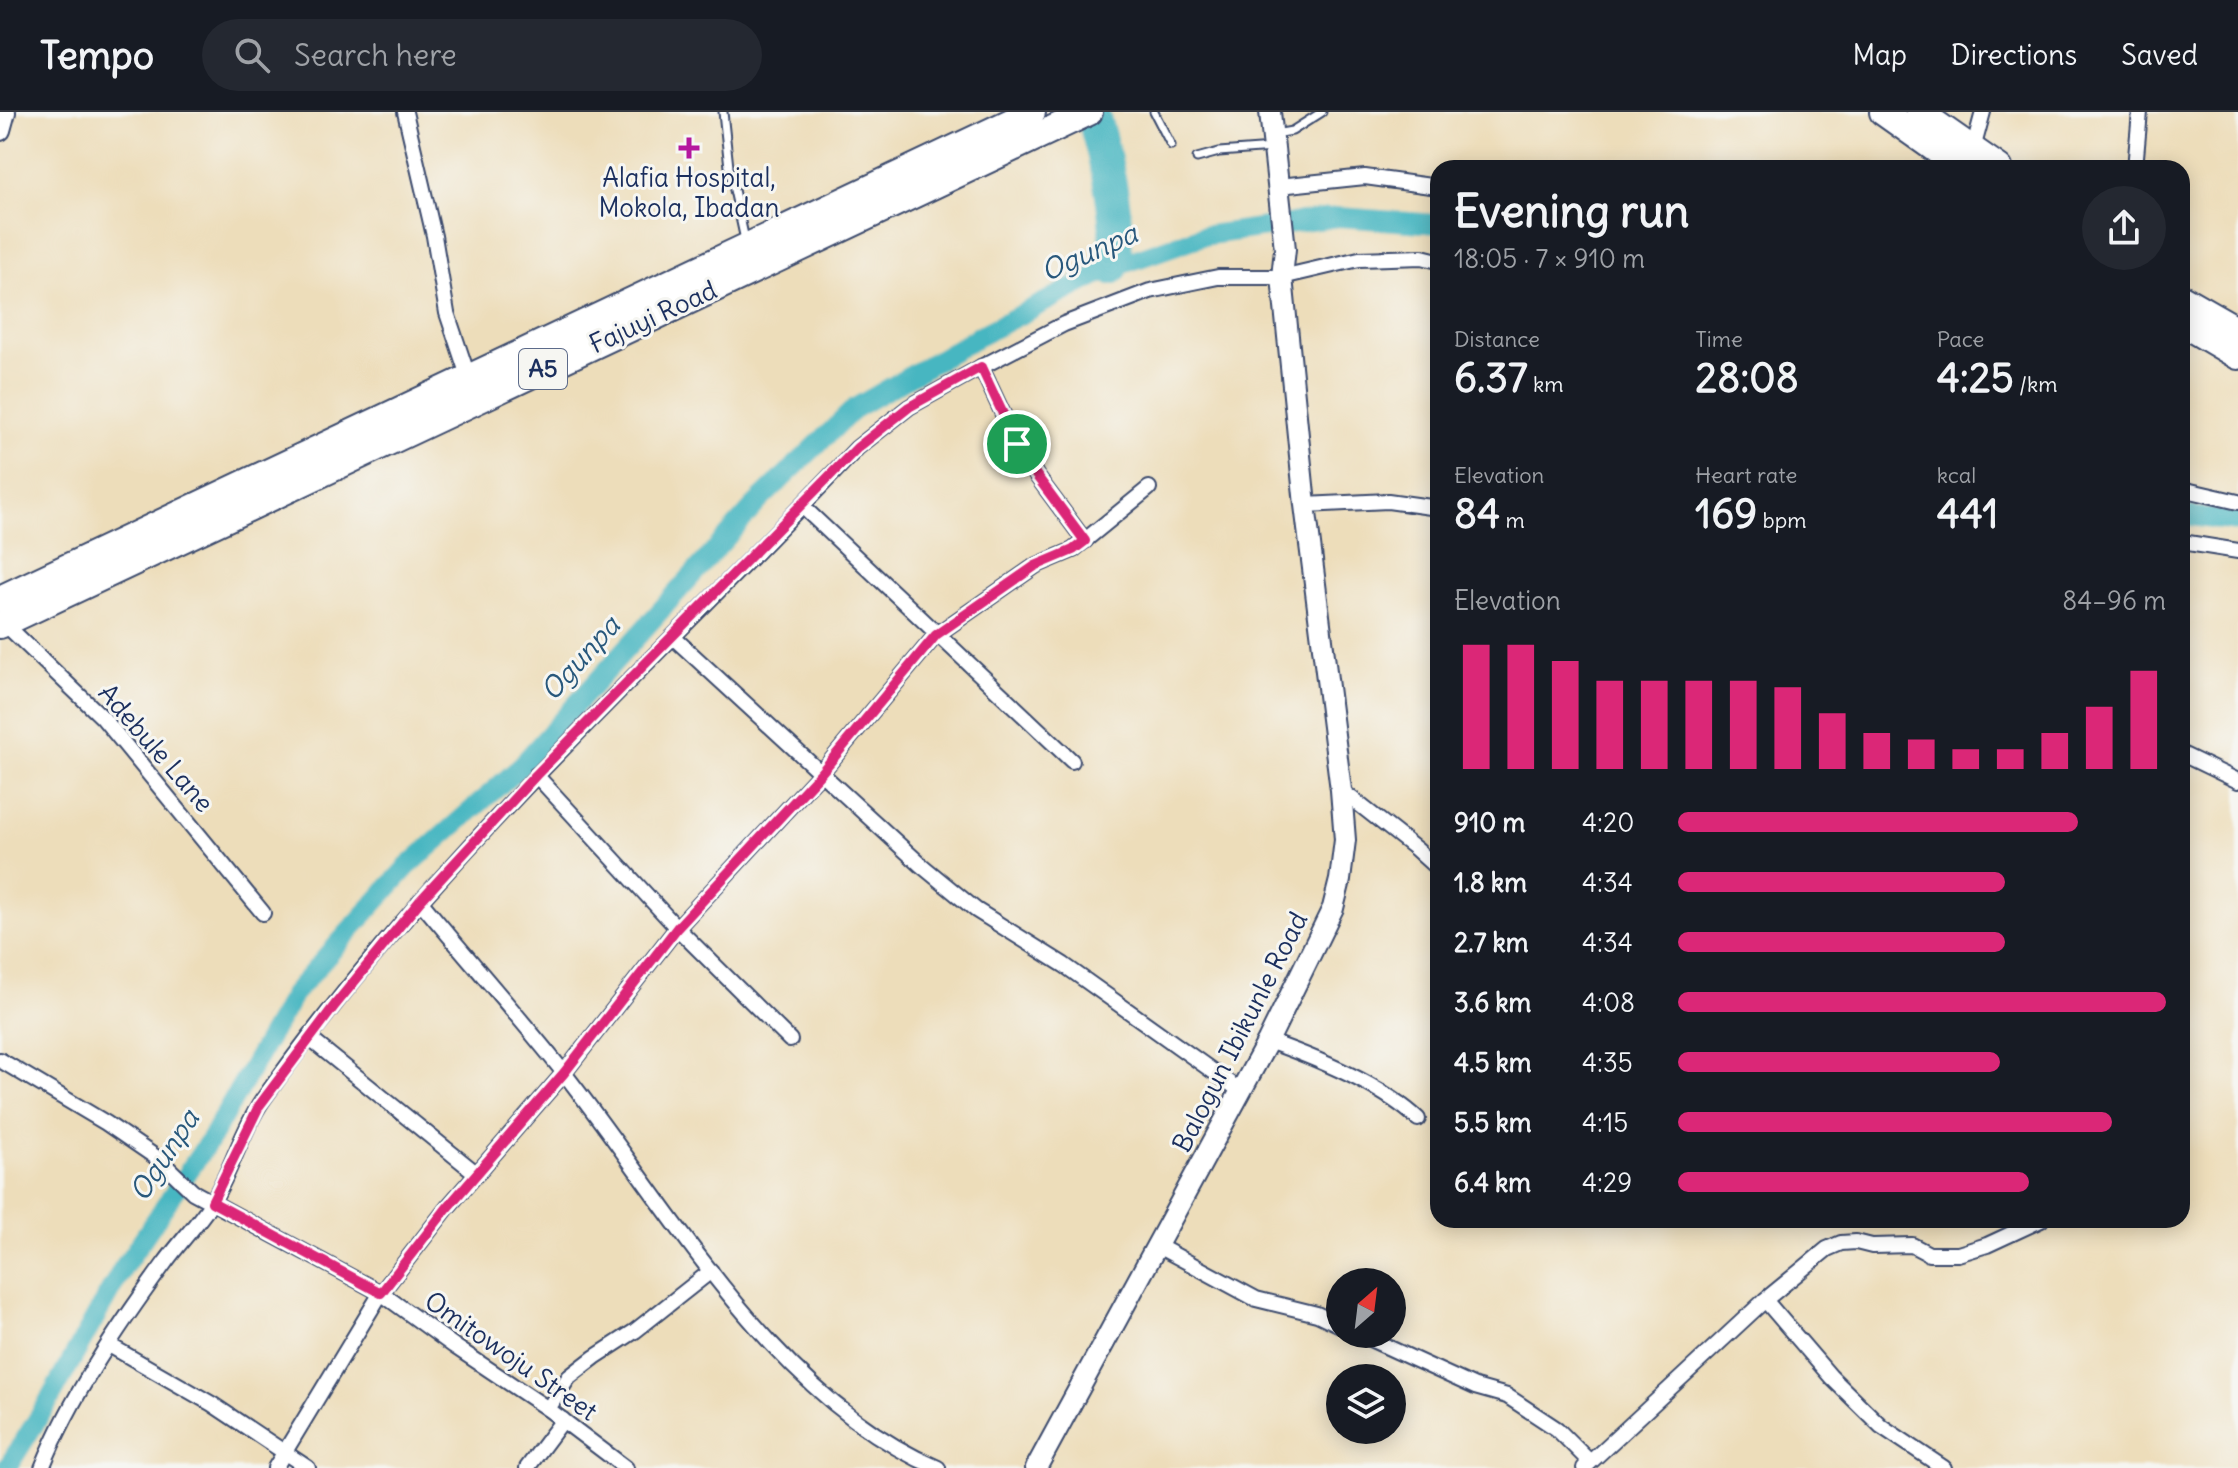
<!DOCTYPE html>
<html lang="en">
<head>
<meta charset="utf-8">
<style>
  body { margin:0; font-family:Delius,sans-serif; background:#242831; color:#f1f3f6; height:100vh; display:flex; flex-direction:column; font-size:30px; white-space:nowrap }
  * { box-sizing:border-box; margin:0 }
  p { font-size:26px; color:#9ea1a6 }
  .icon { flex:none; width:44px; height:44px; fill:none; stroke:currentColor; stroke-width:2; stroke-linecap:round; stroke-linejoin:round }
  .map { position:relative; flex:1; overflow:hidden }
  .drawer { position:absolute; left:1430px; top:48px; width:760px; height:1068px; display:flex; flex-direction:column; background:#171b24; border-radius:24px; box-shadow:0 4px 20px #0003 }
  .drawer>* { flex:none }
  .needle { width:52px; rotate:28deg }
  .tools { position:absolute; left:1326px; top:1156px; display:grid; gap:16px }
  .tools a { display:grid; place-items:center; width:80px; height:80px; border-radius:50%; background:#171b24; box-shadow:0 4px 20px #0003; font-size:40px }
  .pin { position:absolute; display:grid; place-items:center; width:68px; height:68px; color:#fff; margin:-34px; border:4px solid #fff; border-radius:50%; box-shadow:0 2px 8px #0007 }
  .round { display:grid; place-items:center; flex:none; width:84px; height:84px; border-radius:42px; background:#242831 }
  .summary { display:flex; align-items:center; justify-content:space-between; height:136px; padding:0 24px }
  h1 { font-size:44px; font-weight:700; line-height:60px }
  .stats { display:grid; grid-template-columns:repeat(3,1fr); gap:12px; height:136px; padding:8px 24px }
  .stats div { display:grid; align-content:center }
  .stats b { font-size:40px; font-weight:700 }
  .stats small { font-size:22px; font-weight:400 }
  .stats p { font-size:22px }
  .chart { height:224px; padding:16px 24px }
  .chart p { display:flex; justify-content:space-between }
  .chart svg { width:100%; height:144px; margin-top:8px; stroke:#db2777; stroke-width:6 }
  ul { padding:0 24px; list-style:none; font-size:26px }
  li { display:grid; grid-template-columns:128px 96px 1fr; align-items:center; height:60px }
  li i { height:20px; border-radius:10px; background:#db2777 }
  header { display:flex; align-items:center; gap:48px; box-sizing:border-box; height:112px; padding:0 40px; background:#171b24; border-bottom:2px solid #363941 }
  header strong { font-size:38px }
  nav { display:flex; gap:44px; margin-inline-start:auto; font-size:28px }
  .search { width:560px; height:72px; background:#242831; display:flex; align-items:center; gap:20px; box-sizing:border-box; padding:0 28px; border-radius:44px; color:#9ea1a6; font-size:30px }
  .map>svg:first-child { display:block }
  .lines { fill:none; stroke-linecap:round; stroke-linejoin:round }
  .canal { stroke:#47b6c1; stroke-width:20 }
  .river { stroke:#47b6c1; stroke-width:34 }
  .lane-casing { stroke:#3a496c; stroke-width:11 }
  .street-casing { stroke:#3a496c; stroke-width:18 }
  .secondary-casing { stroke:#3a496c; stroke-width:24 }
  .highway-casing { stroke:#3a496c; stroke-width:30 }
  .lane { stroke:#fff; stroke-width:7 }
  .street { stroke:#fff; stroke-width:14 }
  .secondary { stroke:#fff; stroke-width:20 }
  .highway { stroke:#fff; stroke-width:26 }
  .route-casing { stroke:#fff; stroke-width:16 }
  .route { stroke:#db2777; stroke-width:10 }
  .poi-dot { fill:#b5179e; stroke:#f6f6f2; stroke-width:3 }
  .labels { text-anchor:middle; stroke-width:6; stroke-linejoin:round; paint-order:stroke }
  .shield { fill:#f6f6f2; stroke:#5d6b8a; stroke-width:2 }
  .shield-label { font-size:24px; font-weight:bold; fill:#1b2f5e }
  .poi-label { font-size:26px; fill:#1b2f5e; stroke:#f6f6f2 }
  .street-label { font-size:26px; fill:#1b2f5e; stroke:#f6f6f2 }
  .water-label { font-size:28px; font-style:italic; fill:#28587c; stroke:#f6f6f2 }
</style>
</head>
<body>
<header>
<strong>Tempo</strong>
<div class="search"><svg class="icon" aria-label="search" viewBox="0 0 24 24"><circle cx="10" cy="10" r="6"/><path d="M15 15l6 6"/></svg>Search here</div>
<nav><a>Map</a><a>Directions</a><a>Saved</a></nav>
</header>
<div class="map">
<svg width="2238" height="1356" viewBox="0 0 2238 1356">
  <rect width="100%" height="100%" fill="#f6f6f2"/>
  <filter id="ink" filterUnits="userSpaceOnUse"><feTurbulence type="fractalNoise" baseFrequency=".0125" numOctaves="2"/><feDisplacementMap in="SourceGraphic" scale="16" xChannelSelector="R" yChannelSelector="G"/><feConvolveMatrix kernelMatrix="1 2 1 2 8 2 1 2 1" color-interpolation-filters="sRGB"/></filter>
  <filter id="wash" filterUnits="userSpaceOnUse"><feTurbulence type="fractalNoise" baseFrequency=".006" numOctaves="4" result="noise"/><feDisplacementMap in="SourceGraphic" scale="32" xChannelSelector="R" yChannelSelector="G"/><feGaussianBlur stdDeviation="1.8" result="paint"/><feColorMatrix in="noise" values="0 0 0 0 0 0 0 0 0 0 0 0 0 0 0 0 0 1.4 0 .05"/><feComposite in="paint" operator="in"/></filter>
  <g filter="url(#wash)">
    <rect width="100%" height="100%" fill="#edddba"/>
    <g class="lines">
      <g class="canal">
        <path d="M2182,403l56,7"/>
        <path d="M7,1356l40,-64 76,-136 88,-130 84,-146 112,-125 111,-98 242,-269 95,-92 124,-72 132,-68 91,-32 136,-19 100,7"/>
      </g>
      <path class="river" d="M1092,0c12,40 33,118 19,156"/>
    </g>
  </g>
  <g filter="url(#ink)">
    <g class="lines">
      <defs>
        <g id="lane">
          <path d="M723,0l6,55 16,73"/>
          <path d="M1154,0l17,33"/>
          <path d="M1275,22l17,-3 30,-19"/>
          <path d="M1197,46l22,-6 54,-4"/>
        </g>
        <g id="street">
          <path d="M405,0l29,124 13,77 22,66"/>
          <path d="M1973,37l10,-37"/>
          <path d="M2135,56l5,-56"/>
          <path d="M1279,74l86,-9 73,10"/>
          <path d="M981,255l36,77 19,31 49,66"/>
          <path d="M2182,377l56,13"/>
          <path d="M1305,393l83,-4 50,7"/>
          <path d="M802,394l270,255"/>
          <path d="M2182,430l56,9"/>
          <path d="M4,511l99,95 160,195"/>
          <path d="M673,525l248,228 55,45 88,55 178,127"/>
          <path d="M2182,642l56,27"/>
          <path d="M536,663l141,153 113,112"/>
          <path d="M1341,678l75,59 22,20"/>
          <path d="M420,789c48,58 98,114 144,172 105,133 212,328 374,395"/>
          <path d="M309,926l168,136"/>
          <path d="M1268,929c48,17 114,44 150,78"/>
          <path d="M0,948l106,63 54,37 33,32 188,101 73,53 94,63 78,59"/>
          <path d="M1156,1133l100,54 61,15 23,11"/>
          <path d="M1765,1188l66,77 50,49 63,42"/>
          <path d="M1359,1222l116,53 32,9 50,33 32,32"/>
          <path d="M109,1233l103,59 96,64"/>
          <path d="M548,1297l21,-32 26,-20 40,-26 76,-60"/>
          <path d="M42,1356c29,-72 76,-141 122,-204 15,-21 34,-40 48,-62 20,-32 29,-70 50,-101 170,-242 393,-438 595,-653l52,-41 72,-40 83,-43 86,-33 68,-14h64l77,-18 63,-2 16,4"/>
          <path d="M275,1356l106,-175 66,-85 117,-135 113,-145 143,-154 116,-139 99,-69 38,-16 76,-62"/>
          <path d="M527,1356l36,-48"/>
          <path d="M1584,1356l181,-168 62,-51 14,-6 15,-1 16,4 40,-1 17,9h29l29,-9 54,-25"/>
        </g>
        <g id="secondary">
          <path d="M0,18l5,-18"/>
          <path d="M1036,1356l232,-427 65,-133 7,-28 5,-40 -4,-50 -36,-285 -23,-228 3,-28 -15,-137"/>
        </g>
        <g id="highway">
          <path d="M1883,0l79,56"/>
          <path d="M1919,0l80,56"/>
          <path d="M2182,186l56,32"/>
          <path d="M2182,211l56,33"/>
          <path d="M0,487l1032,-487"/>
          <path d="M0,513l1089,-513"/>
        </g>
      </defs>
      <use href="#lane" class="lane-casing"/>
      <use href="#street" class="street-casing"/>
      <use href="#secondary" class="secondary-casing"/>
      <use href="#highway" class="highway-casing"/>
      <use href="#lane" class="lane"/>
      <use href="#street" class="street"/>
      <use href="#secondary" class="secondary"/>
      <use href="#highway" class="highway"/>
    </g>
  </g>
  <g class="lines" filter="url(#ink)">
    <defs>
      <path id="route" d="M981,255l36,77 19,31 49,66 -12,9 -38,16 -99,69 -116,139 -143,154 -113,145 -117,135 -66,85 -169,-91 47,-96 76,-101 85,-104 116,-126 321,-327 52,-41z"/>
    </defs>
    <use href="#route" class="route-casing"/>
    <use href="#route" class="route"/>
  </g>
  <path class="poi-dot" d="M685 24h8v8h8v8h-8v8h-8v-8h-8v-8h8z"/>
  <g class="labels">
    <rect class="shield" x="519" y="237" width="48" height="40" rx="6"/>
    <g class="shield-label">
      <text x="543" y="265">A5</text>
    </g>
    <g class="poi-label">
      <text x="689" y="75">Alafia Hospital,<tspan x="689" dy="30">Mokola, Ibadan</tspan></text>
    </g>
    <g class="street-label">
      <text transform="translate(653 205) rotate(-25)" y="9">Fajuyi Road</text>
      <text transform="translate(156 636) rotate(49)" y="9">Adebule Lane</text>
      <text transform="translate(1240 920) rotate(-63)" y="9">Balogun Ibikunle Road</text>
      <text transform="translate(511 1244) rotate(35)" y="9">Omitowoju Street</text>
    </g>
    <g class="water-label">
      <text transform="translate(1089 140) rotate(-24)" y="10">Ogunpa</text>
      <text transform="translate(580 546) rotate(-48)" y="10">Ogunpa</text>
      <text transform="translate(164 1043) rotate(-57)" y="10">Ogunpa</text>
    </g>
  </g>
</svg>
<div class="tools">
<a><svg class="needle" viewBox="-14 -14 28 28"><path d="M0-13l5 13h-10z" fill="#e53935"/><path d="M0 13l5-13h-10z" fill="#9ea1a6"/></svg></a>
<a><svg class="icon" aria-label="layers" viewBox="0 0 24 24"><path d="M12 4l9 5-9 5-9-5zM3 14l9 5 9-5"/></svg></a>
</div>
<div class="pin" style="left:1017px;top:332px;background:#1e9e55"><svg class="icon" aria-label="arrive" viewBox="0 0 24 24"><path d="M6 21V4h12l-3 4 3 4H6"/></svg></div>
<section class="drawer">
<div class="summary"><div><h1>Evening run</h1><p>18:05 · 7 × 910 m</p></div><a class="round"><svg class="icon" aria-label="share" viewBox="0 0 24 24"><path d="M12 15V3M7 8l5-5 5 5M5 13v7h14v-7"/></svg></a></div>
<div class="stats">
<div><p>Distance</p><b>6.37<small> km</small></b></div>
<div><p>Time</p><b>28:08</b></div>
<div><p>Pace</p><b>4:25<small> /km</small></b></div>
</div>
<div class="stats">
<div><p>Elevation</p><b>84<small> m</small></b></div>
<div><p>Heart rate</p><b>169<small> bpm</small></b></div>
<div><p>kcal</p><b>441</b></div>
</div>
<div class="chart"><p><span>Elevation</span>84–96 m</p>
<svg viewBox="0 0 160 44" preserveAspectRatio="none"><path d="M5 44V6M15 44V6M25 44V11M35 44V17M45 44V17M55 44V17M65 44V17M75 44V19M85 44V27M95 44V33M105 44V35M115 44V38M125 44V38M135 44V33M145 44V25M155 44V14"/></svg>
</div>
<ul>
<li><b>910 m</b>4:20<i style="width:82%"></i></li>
<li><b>1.8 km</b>4:34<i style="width:67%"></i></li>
<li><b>2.7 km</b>4:34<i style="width:67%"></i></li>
<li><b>3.6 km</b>4:08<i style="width:100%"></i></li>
<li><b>4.5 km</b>4:35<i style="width:66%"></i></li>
<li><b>5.5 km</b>4:15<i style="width:89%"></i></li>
<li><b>6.4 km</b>4:29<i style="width:72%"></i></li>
</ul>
</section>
</div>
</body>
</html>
